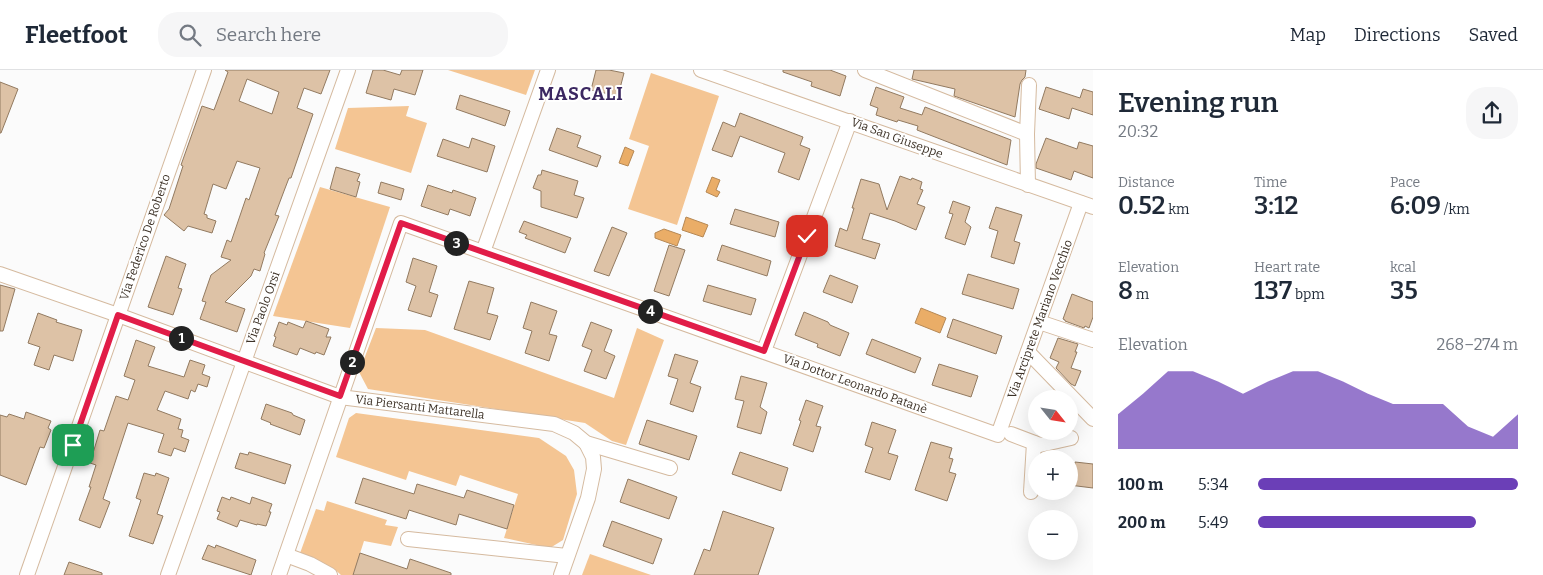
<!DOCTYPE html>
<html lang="en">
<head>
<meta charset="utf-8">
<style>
  body { margin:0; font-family:Bitter,serif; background:#f6f6f7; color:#1f2937; height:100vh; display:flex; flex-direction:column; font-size:19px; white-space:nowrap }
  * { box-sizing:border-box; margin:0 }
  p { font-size:16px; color:#747a83 }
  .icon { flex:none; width:28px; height:28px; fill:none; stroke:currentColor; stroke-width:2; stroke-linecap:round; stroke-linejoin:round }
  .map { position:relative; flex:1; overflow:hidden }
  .sheet { display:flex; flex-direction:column; background:#fff; width:450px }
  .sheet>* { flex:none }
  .needle { width:32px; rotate:120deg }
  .tools { position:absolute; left:1028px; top:320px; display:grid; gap:10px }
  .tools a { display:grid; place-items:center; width:50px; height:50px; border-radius:50%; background:#fff; box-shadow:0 5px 20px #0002; font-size:25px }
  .pin { position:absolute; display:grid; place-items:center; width:42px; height:42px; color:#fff; margin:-21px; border-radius:10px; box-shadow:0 2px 8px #0006 }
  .km { position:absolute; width:25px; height:25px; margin:-12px; border-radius:50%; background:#222; color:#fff; font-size:14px; line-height:25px; text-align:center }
  .round { display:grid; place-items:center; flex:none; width:52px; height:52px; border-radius:20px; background:#f6f6f7 }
  .summary { display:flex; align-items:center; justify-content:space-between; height:85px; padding:0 25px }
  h1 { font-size:28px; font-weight:600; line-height:38px }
  .figures { display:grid; grid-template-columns:repeat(3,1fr); gap:8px; height:85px; padding:5px 25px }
  .figures div { display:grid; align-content:center }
  .figures b { font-size:25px; font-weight:600 }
  .figures small { font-size:14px; font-weight:400 }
  .figures p { font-size:14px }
  .chart { height:140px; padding:10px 25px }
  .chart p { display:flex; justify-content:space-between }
  .chart svg { width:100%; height:90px; margin-top:5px; fill:#6b3fb7; opacity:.7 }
  ul { padding:0 25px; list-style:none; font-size:16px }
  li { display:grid; grid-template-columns:80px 60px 1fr; align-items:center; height:38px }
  li i { height:12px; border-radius:6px; background:#6b3fb7 }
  header { display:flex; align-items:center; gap:30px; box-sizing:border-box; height:70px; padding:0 25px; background:#fff; border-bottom:1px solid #e0e1e3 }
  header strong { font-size:24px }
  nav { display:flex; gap:28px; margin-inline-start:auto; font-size:18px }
  .search { width:350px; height:45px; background:#f6f6f7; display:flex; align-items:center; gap:12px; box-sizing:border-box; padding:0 18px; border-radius:20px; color:#747a83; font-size:19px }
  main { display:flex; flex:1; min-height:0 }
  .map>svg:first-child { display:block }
  .green { fill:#f4c593 }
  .water { fill:#eaad67; stroke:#b68854 }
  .building { fill:#ddc2a6; stroke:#927a60; fill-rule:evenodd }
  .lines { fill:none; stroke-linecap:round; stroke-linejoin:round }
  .minor-casing { stroke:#d5ba9f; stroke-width:16 }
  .minor { stroke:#fff; stroke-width:14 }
  .route-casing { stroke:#fff; stroke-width:10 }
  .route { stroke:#e11d48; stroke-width:6 }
  .labels { text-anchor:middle; stroke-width:4; stroke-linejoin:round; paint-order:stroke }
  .street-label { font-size:12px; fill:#3d3227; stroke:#fff }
  .district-label { font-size:18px; font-weight:bold; letter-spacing:1px; fill:#3b2761; stroke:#fff }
</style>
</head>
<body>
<header>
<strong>Fleetfoot</strong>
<div class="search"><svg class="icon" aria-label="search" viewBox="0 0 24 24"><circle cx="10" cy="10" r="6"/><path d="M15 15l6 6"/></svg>Search here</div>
<nav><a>Map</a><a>Directions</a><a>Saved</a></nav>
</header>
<main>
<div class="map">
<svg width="1093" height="505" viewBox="0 0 1093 505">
  <rect width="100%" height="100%" fill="#fbfbfb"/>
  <g class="green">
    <path d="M448,0h87l-9,25z"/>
    <path d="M651,3l68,23 -42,129 -49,-16 21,-63 -20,-7z"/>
    <path d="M409,36l-3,10 21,7 -16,50 -76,-24 13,-41z"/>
    <path d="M320,117l70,20 -40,121 -77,-12z"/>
    <path d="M376,258l49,2 189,68 23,-70 27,12 -38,105 -14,-4 -27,-18 -217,-34 -9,-17z"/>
    <path d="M356,343l183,25 27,18 8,14 3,24 -14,46 -13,8 -46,-10 14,-44 -58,-19 -4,11 -47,-15 -3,9 -70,-23 13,-39z"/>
    <path d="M327,431l60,19 -2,5 13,2 -7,19 -27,-5 -11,34h-12c-10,-11 -28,-14 -42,-19l17,-47 8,2z"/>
    <path d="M590,484l61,21h-69z"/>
  </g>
  <g class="water">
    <path d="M625,77l9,4 -6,15 -9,-3z"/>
    <path d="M712,107l8,3 -4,10 4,2 -3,5 -11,-5z"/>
    <path d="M686,147l22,8 -5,12 -21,-7z"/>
    <path d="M664,159l17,6 -4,11 -22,-8v-5z"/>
    <path d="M921,238l25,10 -6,15 -25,-10z"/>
  </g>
  <g class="building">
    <path d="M225,0h105l-9,24 -17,-6 -7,20 16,6 -22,64h-2l-5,13 -9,24 4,1 -15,37 1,1 -5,17 -6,-2 -3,7 -26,26 20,7 -8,23 -37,-13 6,-17 -4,-1 9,-26 20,-15 -10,-3 6,-17 4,2 15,-44 3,2 11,-32 -23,-7 -11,28 -13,-5 -9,30 3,1v3l9,3 -4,12 -24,-7 -4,5 -20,-16 5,-6 14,-43 -2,-1 21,-59 12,4 14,-38zM247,9l32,13 -7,22 -33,-13z"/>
    <path d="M373,0h10l17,5 2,-5h21l-8,25 -21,-6 -3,11 -25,-7z"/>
    <path d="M596,0h13l15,3 -6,23 -27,-6z"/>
    <path d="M783,0h47l16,6 -6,20 -29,-10 1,-4 -29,-10z"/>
    <path d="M914,0h112l-1,7 -3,3 -2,4 -5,33 -61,-21 1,-7 -43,-10z"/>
    <path d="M0,12l18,7 -17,44h-1z"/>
    <path d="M876,17l28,10 -4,11 22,7 3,-8 86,33 -4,25 -90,-35 1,-4 -20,-6 -1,2 -21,-7 2,-7 -8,-3z"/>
    <path d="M1046,17l34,11 3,-9 10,3v23l-21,-7 -3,11 -30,-10z"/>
    <path d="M460,25l50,16 -5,15 -49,-17z"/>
    <path d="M740,43l63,24 -3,8 10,4 -11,31 -21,-8 7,-19 -45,-17 -8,21 -20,-7 11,-28 12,5z"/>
    <path d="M557,58l24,8 -4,11 24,9 -4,11 -48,-17z"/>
    <path d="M472,68l23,8 -8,26 -50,-16 6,-17 26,9z"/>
    <path d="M1046,68l31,11 2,-7 14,4v32l-19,-7 -3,9 -35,-12v-4z"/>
    <path d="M336,97l24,7 -3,7 3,1 -4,15 -26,-8z"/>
    <path d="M542,100l36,11 -4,14 10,3 -7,20 -36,-11v-16l-8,-3 5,-13h3z"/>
    <path d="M900,106l11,4 1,-2 10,4 -2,7 3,1 -6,14 8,3 -9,23 -21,-9 -25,-8 -8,26 18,5 -5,15 -40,-13 5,-18 7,3 7,-23h-2l9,-29 18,5 8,26z"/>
    <path d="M381,112l23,7 -3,11 -23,-7z"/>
    <path d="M428,115l24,8 1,-3 23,8 -6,18 -20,-7 -2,6 -27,-9z"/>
    <path d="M953,131l17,6 -5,15 6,5 -6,18 -20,-7 8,-24 -4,-1z"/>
    <path d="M996,137l26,8 -8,26 6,2 -6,21 -23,-7 7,-26 -9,-3z"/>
    <path d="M735,139l44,13 -4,15 -45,-13z"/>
    <path d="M524,151l47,17 -6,15 -40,-15 2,-3 -8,-3z"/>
    <path d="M612,157l15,6 -18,43 -15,-5z"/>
    <path d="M669,175l16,5 -16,46 -15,-5z"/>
    <path d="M722,175l49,16 -4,15 -50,-16z"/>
    <path d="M166,186l20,8 -8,24 4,1 -9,26 -25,-8z"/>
    <path d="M413,188l24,8 -8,26 9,3 -7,22 -23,-7 8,-24 -10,-4z"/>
    <path d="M968,204l51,15 -6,20 -51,-15z"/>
    <path d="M830,205l28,11 -6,17 -29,-11z"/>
    <path d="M469,211l25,7 -7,25 11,3 -8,24 -36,-11z"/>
    <path d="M0,215l15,4 -12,42h-3z"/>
    <path d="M708,215l48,14 -5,16 -48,-14z"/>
    <path d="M1072,224l21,8v15l-4,11 -4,-2 -1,2 -19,-7v-1l-2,-1z"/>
    <path d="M531,232l26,9 -8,23 8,2 -8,25 -24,-8 7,-22 -9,-3z"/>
    <path d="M804,242l24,10 2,3 19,8 -9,23 -23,-9 1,-3 -23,-9z"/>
    <path d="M38,243l19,7 -1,2 26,8 -9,31 -19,-6 -5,15 -15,-5 6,-18 -12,-4z"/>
    <path d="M953,249l49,17 -6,18 -49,-17z"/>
    <path d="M306,251l23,8 -3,8h5l-7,18 -8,-3 -1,2 -15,-6 -3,7 -24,-9 3,-9 -2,-1 5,-14 8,3 1,-3 15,6z"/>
    <path d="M591,252l21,8 -8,21 11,5 -9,23 -22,-8 8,-21 -10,-4z"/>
    <path d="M1058,268l20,6 -3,8h2l-6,16 10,3 -6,15 -4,-2 -15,-16 3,-6 -9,-4z"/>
    <path d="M872,269l49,19 -6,15 -49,-19z"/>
    <path d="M136,270l19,7 -7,19 36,11 6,-17 15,5 -3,9 8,3 -3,10 -9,-3 -3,8 -4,-2 -3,9 -23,-8 -8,19 24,9 -3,10 5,1 -2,7 8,3 -4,12 -11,-4 -3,8 -13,-4 6,-18 -36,-11 -25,76 7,3 -10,26 -21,-8 12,-33h-2l7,-22 -6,-2 10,-33 4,1 12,-35 12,4 7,-20 -11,-4z"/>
    <path d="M675,284l23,7 -8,22 11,4 -8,25 -23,-8 8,-25 -10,-3z"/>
    <path d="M939,294l39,12 -7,21 -39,-12z"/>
    <path d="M741,306l26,7 -7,24 7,5 -6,22 -24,-7 7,-26 -9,-2z"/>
    <path d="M806,330l17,6 -7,20 5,1 -8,25 -20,-7 8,-24 -2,-1z"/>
    <path d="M266,334l26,9 1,2 12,5 -5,15 -30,-11 1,-1 -10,-4z"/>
    <path d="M26,342l25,9 -3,7 3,2 -7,18 -4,-1 -14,38 -26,-10v-60l7,2 2,-3 15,5z"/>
    <path d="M647,350l50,16 -8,24 -50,-16z"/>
    <path d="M872,352l24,8 -8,23 10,3 -8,24 -25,-8 8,-24 -8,-3z"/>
    <path d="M931,372l21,6 -3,10 4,1 -4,13 7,2 -9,27 -32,-11z"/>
    <path d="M249,382l42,13 -6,19 -50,-16 5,-15 8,2z"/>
    <path d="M740,382l48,16 -7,23 -49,-17z"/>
    <path d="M1075,392l18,2v24l-24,-3v-16l5,1z"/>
    <path d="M144,403l11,3 1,-3 13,5 -12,36 6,2 -10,28 -24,-8 12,-36 -5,-2z"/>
    <path d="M363,408l51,16 3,-10 47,14 3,-8 47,15 -7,24 -48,-15 -3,11 -47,-15 -3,9 -51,-16z"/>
    <path d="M628,409l49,18 -8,22 -49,-17z"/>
    <path d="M222,427l8,3 1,-3 19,7 2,-7 20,7 -3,8h2l-5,14 -9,-2v1l-17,-5 -3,7 -20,-8 3,-7 -3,-1z"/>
    <path d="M723,441l51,17 -16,47h-64l10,-26 6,2z"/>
    <path d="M612,451l50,18 -9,25 -50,-18z"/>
    <path d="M208,475l7,3 1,-3 40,15 -5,15 -49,-16z"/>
    <path d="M360,483l47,16 3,-10 41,14v2h-98z"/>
    <path d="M69,492l33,11v2h-38z"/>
  </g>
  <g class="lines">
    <defs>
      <g id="minor">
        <path d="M701,0l392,137"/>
        <path d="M865,0l162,64"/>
        <path d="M1028,115l-1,-51 2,-49"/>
        <path d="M483,182l65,-182"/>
        <path d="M0,204l118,41 222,82 214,27 20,9 12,10 84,25"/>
        <path d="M1039,252l54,18"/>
        <path d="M764,281l86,-230"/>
        <path d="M1028,282l65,67"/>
        <path d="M1011,364l29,11 31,-7"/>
        <path d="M1031,422l3,-49"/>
        <path d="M408,469l159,17"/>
        <path d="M286,485l24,9 20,11"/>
        <path d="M27,505l177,-505"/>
        <path d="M168,505l180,-505"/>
        <path d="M279,505l122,-352 597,212 83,-232"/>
        <path d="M561,505l27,-77 6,-29 -1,-12 -7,-14"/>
      </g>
    </defs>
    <use href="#minor" class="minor-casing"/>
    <use href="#minor" class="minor"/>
  </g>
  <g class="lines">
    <defs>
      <path id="route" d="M73,375l45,-130 222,81 61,-173 363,128 43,-115"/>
    </defs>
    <use href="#route" class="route-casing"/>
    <use href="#route" class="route"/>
  </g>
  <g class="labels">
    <g class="street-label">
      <text transform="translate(897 68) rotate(20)" y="4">Via San Giuseppe</text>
      <text transform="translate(145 167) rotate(-71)" y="4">Via Federico De Roberto</text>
      <text transform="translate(263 238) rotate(-70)" y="4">Via Paolo Orsi</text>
      <text transform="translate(1040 249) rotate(-70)" y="4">Via Arciprete Mariano Vecchio</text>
      <text transform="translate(855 314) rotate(20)" y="4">Via Dottor Leonardo Patanè</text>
      <text transform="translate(420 337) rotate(7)" y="4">Via Piersanti Mattarella</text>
    </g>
    <g class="district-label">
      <text x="581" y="30">MASCALI</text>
    </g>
  </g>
</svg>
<div class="tools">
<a><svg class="needle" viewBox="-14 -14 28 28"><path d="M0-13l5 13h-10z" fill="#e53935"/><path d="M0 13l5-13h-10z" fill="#747a83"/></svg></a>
<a>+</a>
<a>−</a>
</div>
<div class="pin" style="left:73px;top:375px;background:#1e9e55"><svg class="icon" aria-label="arrive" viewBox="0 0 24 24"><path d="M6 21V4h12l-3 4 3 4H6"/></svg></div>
<div class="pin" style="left:807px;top:166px;background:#d93025"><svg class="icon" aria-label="check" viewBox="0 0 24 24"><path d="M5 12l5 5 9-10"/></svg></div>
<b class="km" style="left:181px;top:268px">1</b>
<b class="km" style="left:352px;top:292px">2</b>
<b class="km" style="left:456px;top:173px">3</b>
<b class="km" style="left:650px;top:241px">4</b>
</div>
<section class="sheet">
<div class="summary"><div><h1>Evening run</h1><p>20:32</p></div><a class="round"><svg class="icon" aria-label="share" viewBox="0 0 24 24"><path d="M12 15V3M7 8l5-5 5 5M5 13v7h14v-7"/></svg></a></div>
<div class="figures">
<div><p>Distance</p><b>0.52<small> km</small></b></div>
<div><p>Time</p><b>3:12</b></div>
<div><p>Pace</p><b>6:09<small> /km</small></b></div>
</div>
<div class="figures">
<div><p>Elevation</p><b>8<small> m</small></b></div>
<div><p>Heart rate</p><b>137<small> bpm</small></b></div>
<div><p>kcal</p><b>35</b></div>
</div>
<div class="chart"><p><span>Elevation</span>268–274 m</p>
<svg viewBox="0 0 160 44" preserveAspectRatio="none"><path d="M0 44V27L10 17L20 6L30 6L40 11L50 17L60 11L70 6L80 6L90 11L100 17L110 22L120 22L130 22L140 33L150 38L160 27V44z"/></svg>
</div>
<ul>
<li><b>100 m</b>5:34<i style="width:100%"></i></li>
<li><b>200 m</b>5:49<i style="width:84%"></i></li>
</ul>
</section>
</main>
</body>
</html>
